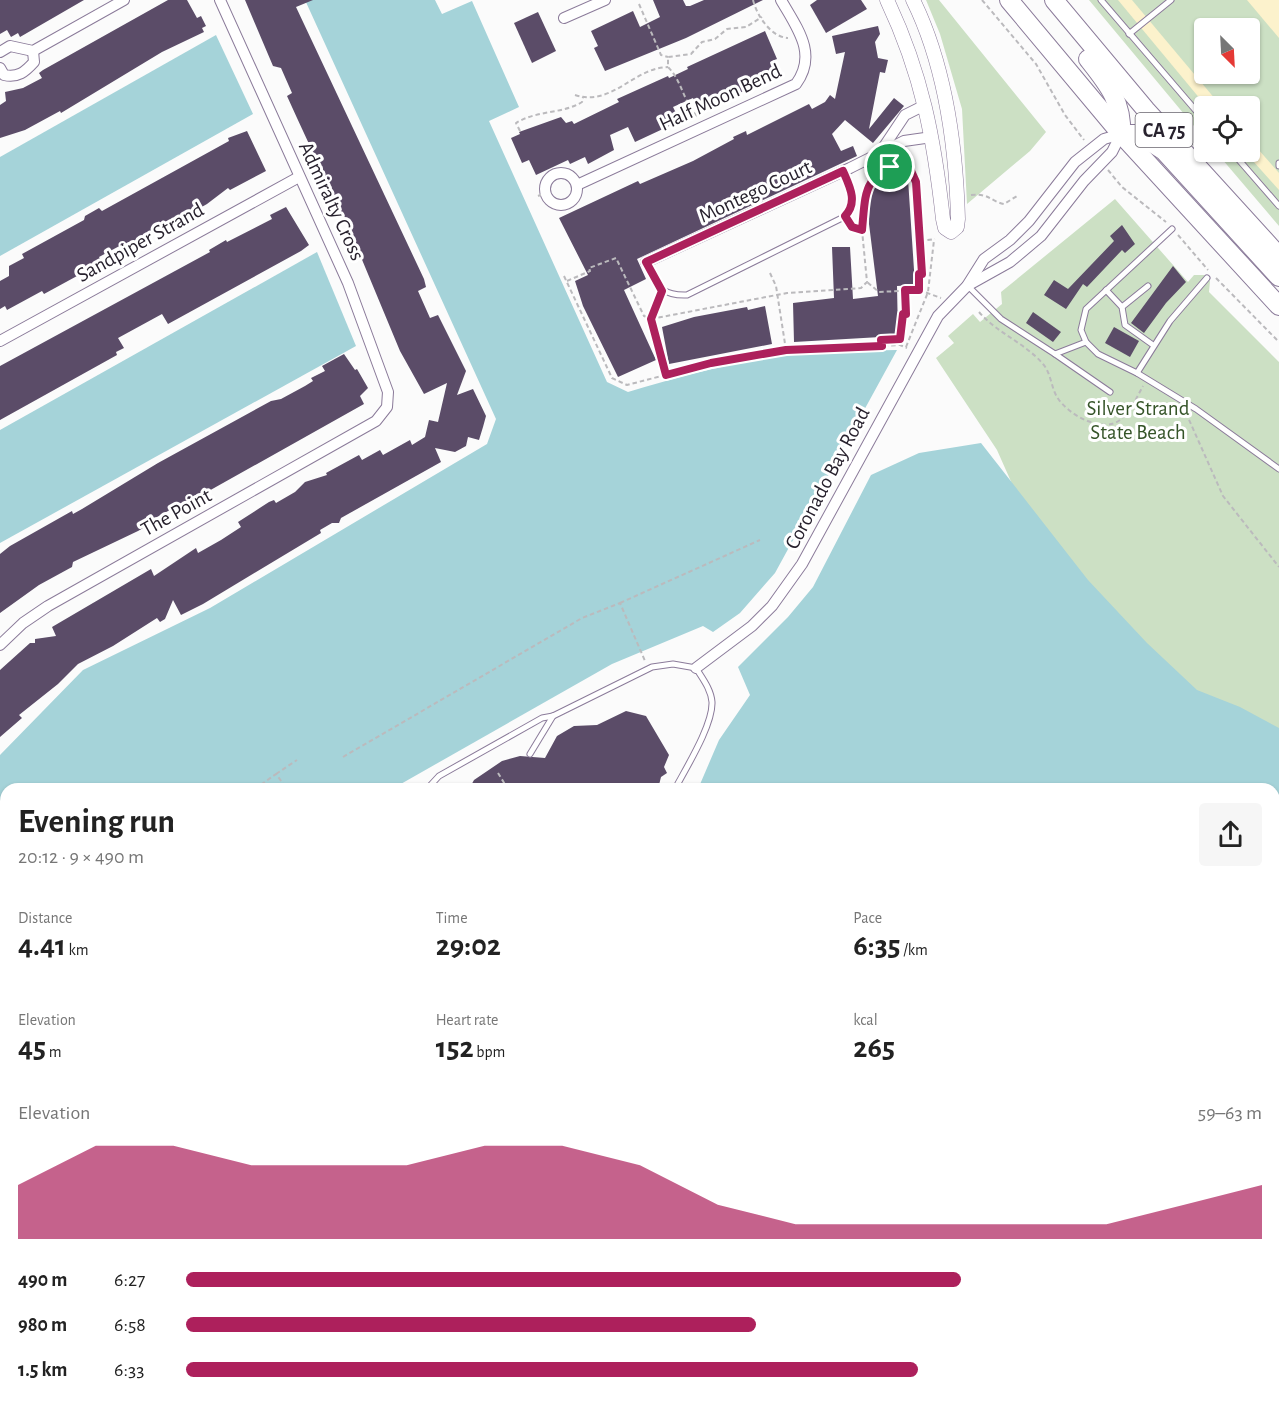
<!DOCTYPE html>
<html lang="en">
<head>
<meta charset="utf-8">
<style>
  body { margin:0; font-family:"Alegreya Sans",sans-serif; background:#f6f6f6; color:#222; height:100vh; display:flex; flex-direction:column; font-size:22px; white-space:nowrap }
  * { box-sizing:border-box; margin:0 }
  p { font-size:20px; color:#767676 }
  .icon { flex:none; width:33px; height:33px; fill:none; stroke:currentColor; stroke-width:2; stroke-linecap:round; stroke-linejoin:round }
  .map { position:relative; flex:1; overflow:hidden }
  .sheet { position:absolute; left:0px; top:783px; width:1280px; height:621px; display:flex; flex-direction:column; background:#fff; border-radius:18px 18px 0 0; box-shadow:0 2px 4px #0004 }
  .sheet>* { flex:none }
  .needle { width:39px; rotate:156deg }
  .tools { position:absolute; left:1194px; top:18px; display:grid; gap:12px }
  .tools a { display:grid; place-items:center; width:66px; height:66px; border-radius:6px; background:#fff; box-shadow:0 2px 4px #0004; font-size:30px }
  .pin { position:absolute; display:grid; place-items:center; width:51px; height:51px; color:#fff; margin:-26px; border:3px solid #fff; border-radius:50%; box-shadow:0 2px 6px #0007 }
  .round { display:grid; place-items:center; flex:none; width:63px; height:63px; border-radius:6px; background:#f6f6f6 }
  .head { display:flex; align-items:center; justify-content:space-between; height:102px; padding:0 18px }
  h1 { font-size:33px; font-weight:700; line-height:45px }
  .figures { display:grid; grid-template-columns:repeat(3,1fr); gap:9px; height:102px; padding:6px 18px }
  .figures div { display:grid; align-content:center }
  .figures b { font-size:30px; font-weight:700 }
  .figures small { font-size:16px; font-weight:400 }
  .figures p { font-size:16px }
  .chart { height:168px; padding:12px 18px }
  .chart p { display:flex; justify-content:space-between }
  .chart svg { width:100%; height:108px; margin-top:6px; fill:#ad205c; opacity:.7 }
  ul { padding:0 18px; list-style:none; font-size:20px }
  li { display:grid; grid-template-columns:96px 72px 1fr; align-items:center; height:45px }
  li i { height:15px; border-radius:8px; background:#ad205c }
  .map>svg:first-child { display:block }
  .green { fill:#cce0c4; fill-rule:evenodd }
  .sand { fill:#fcf2cc }
  .water { fill:#a5d3d9 }
  .building { fill:#5b4c68 }
  .lines { fill:none; stroke-linecap:round; stroke-linejoin:round }
  .service-casing { stroke:#8b7b9a; stroke-width:7 }
  .minor-casing { stroke:#8b7b9a; stroke-width:12 }
  .tertiary-casing { stroke:#8b7b9a; stroke-width:15 }
  .trunk-casing { stroke:#8b7b9a; stroke-width:20 }
  .path { stroke:#bbbabd; stroke-width:2; stroke-dasharray:4.5 3; stroke-linecap:butt }
  .service { stroke:#fff; stroke-width:5 }
  .minor { stroke:#fff; stroke-width:10 }
  .tertiary { stroke:#fff; stroke-width:14 }
  .trunk { stroke:#fff; stroke-width:18 }
  .route-casing { stroke:#fff; stroke-width:12 }
  .route { stroke:#ad205c; stroke-width:8 }
  .labels { text-anchor:middle; stroke-width:6; stroke-linejoin:round; paint-order:stroke }
  .shield { fill:#fff; stroke:#68646d; stroke-width:1.5 }
  .shield-label { font-size:20px; font-weight:bold; fill:#28222e }
  .street-label { font-size:21px; fill:#28222e; stroke:#fff }
  .park-label { font-size:21px; fill:#355428; stroke:#fff }
</style>
</head>
<body>
<div class="map">
<svg width="1279" height="1404" viewBox="0 0 1279 1404">
  <rect width="100%" height="100%" fill="#fbfbfb"/>
  <g class="green">
    <path d="M926,0h13l107,132 -16,19 -63,53 -5,-95 -22,-75z"/>
    <path d="M1089,0h190v226l-63,-74h34v-46h-46v32zM1204,28h46v46h-46z"/>
    <path d="M1115,199l73,83 6,-7h11l5,6 -1,11 70,70v400l-30,-17 -216,-214 -36,-81 -61,-92 18,-15 -6,-7 25,-22 7,8 22,-18 -1,-12z"/>
  </g>
  <g class="sand">
    <path d="M1118,0h14l89,106h-15z"/>
    <path d="M1247,0h32v38z"/>
    <path d="M1250,140l29,33v17l-34,-38h5z"/>
  </g>
  <g class="water">
    <path d="M305,0h130l7,14 30,-13 47,106 -30,14 118,261 21,10c56,-17 113,-32 172,-38 32,-3 65,-3 97,-4l-122,223 -35,40 -27,19 -10,-6 -91,38 -220,125h-386v609h1268v-609h-576l21,-49 31,-45 -12,-28 50,-50 25,-30 58,-112 48,-22 62,-10 107,137 59,63 50,47 43,17 39,21v676h-1279v-649l83,-85 127,-62 277,-164 9,-25z"/>
    <path d="M216,35l37,79 -253,142v-99z"/>
    <path d="M317,252l39,94 -356,197v-113z"/>
  </g>
  <g class="building">
    <path d="M0,0h84l-64,37 -2,-4 -7,4 -4,-7 -7,4z"/>
    <path d="M168,0h19l10,18 4,-2 5,10 -4,2 2,4 -42,20 -101,61 -1,-2 -35,19 -25,8v-33l6,-4 -1,-9 18,-4 19,-10 -3,-5 4,-3z"/>
    <path d="M245,0h68l-17,7 128,272 2,8 -8,4 12,27 8,-3 28,56 -9,24 16,-6 13,27 -3,11 -4,13 -11,-3 -2,9 -11,6 -20,-4 6,14 -100,56 -2,5h-7l-12,7 1,3 -118,71 -22,11 -8,-15 -8,19 -5,3 -3,-4 -44,28 -35,18 -20,20 -39,31 3,3 -22,19v-67l30,-27h5v-4l21,-3 -4,-9 99,-58 3,7 42,-28 2,5 23,-13 20,-13 -3,-5 31,-20 5,-2 2,3 19,-11 10,-10 22,-7 -1,-2 33,-18 3,5 18,-10 3,5 27,-15 2,5 13,-8 4,-17 9,2 9,-39 -23,11 -24,-43 -42,-101 -61,-132 -10,-22 5,-3 -11,-25 -8,-2z"/>
    <path d="M653,0h30l3,6h4l14,-6h59l-77,38 -81,33 -11,-23 4,-2 -7,-15 42,-20 7,16 20,-10z"/>
    <path d="M817,0h44l6,9 -41,24 -16,-28z"/>
    <path d="M538,12l18,39 -24,12 -18,-40z"/>
    <path d="M878,26l2,8 -5,8 3,16 10,2 -3,13 -5,-1 -11,57 25,-31 10,8 -31,37 -28,-23 -13,14 9,17 12,-5 4,10 -220,103 9,20 -22,11 32,70 -38,17 -35,-71 -8,-25 13,-6 -29,-57 79,-37 2,3 53,-23 41,-22 -1,-2 13,-6 1,4 62,-31 3,5 13,-7 5,-7 5,4 10,-47 -9,2 -4,-18z"/>
    <path d="M765,31l12,28 -7,3 6,14 -77,36 -6,-14 -20,9 7,14 -45,21 -7,-15 -18,8 4,15 -26,14 -3,-7 -15,7 -2,-4 -32,15 -7,-15 -7,3 -11,-25 9,-4 -1,-2 42,-15 5,6 6,-2 2,3 45,-22 -2,-3 51,-23 1,2 19,-9 -1,-2z"/>
    <path d="M247,131l19,40 -36,19 -2,-2 -21,16 -78,44 -4,-5 -26,14 2,4 -2,3 -55,30 -2,-3 -35,19 -2,-4 -5,3v-28l9,-5v-10l15,-8 -2,-4 62,-34 1,-4 14,-8 3,3 127,-70 -1,-3z"/>
    <path d="M908,179l7,106 -18,1 1,50 -104,6 -1,-39 41,-5 -2,-51h18l3,52 25,-3 -9,-72 1,-41z"/>
    <path d="M286,207l23,38 -8,6 -133,73 -6,-10 -44,24 6,10 -8,4 1,3 -117,65v-54l210,-114 -1,-2 17,-10 1,2 45,-23 -2,-4z"/>
    <path d="M1122,225l13,19 -10,9 -3,-3 -35,37 -4,-3 -17,25 -22,-14 10,-15 14,9 46,-48 -4,-5z"/>
    <path d="M1173,266l13,16 -20,21 -22,30 -13,-10z"/>
    <path d="M765,306l7,38 -103,20 -7,-37 32,-10 53,-10 1,3z"/>
    <path d="M1033,312l28,20 -8,10 -27,-19z"/>
    <path d="M1114,327l25,14 -9,16 -25,-14z"/>
    <path d="M344,354l11,16 2,-1 11,19 -8,8 4,8 -182,102 -1,-2 -24,13v3l-19,11 -65,31 -1,5 -33,18 -39,28v-59l10,-8 62,-35 1,3 9,-5 76,-46 113,-62 10,-2 24,-13 8,-5 -2,-3 14,-7 -3,-5z"/>
    <path d="M626,711l20,5 23,39 -5,12 3,6 -6,4 -3,12h-189l5,-9 28,-19 18,-5 25,2 12,-22 17,-10 23,-1z"/>
  </g>
  <g class="lines">
    <defs>
      <g id="service">
        <path d="M1101,0l103,120"/>
        <path d="M1129,34l42,-34"/>
        <path d="M1232,152l47,54"/>
        <path d="M1279,163v3"/>
        <path d="M1172,229l-86,80 -5,21 5,12 12,12 39,19 59,36 83,60"/>
        <path d="M646,262c12,22 13,34 41,33l155,-77 10,-14 -1,-16 -8,-17"/>
        <path d="M968,286l33,33 54,35 31,-12"/>
        <path d="M1106,290l16,17 3,18 28,20"/>
        <path d="M1122,307l26,-21"/>
        <path d="M1055,354l55,38"/>
        <path d="M1137,373l33,-52 37,-43"/>
        <path d="M530,754l23,-38"/>
        <path d="M427,789l12,-13 103,-58 11,-2 99,-49 21,-3 23,4c6,10 15,21 16,34 1,23 -26,66 -37,87"/>
      </g>
      <g id="minor">
        <path d="M564,18l41,-18"/>
        <path d="M0,52l10,-6 23,5 91,-51"/>
        <path d="M0,68l4,7c14,3 21,-3 30,-13l-1,-11"/>
        <path d="M881,151l24,-36 20,-10"/>
        <circle cx="561" cy="189" r="16"/>
        <path d="M577,185l219,-101c22,-30 1,-56 -15,-84"/>
        <path d="M646,262l204,-94 54,-27 28,-4"/>
        <path d="M967,286l43,-24 31,-26 43,-55 28,-29 9,-18"/>
        <path d="M0,341l299,-164"/>
        <path d="M0,645l23,-22 25,-17 328,-185 11,-14 1,-15 -40,-109 -128,-283"/>
        <path d="M696,668l56,-42 20,-20 30,-42 136,-248 29,-30 17,-27 26,-19 19,-19 46,-59 29,-23 17,-5"/>
      </g>
      <path id="tertiary" d="M887,0c35,74 47,138 56,219l2,9 6,4 6,-5 1,-8c-2,-74 -12,-152 -45,-219"/>
      <g id="trunk">
        <path d="M1009,0l112,134 158,172"/>
        <path d="M1054,0l92,110 133,146"/>
        <path d="M1088,59c19,24 35,43 33,75"/>
        <path d="M1121,134h17l26,17 115,126"/>
      </g>
    </defs>
    <use href="#service" class="service-casing"/>
    <use href="#minor" class="minor-casing"/>
    <use href="#tertiary" class="tertiary-casing"/>
    <use href="#trunk" class="trunk-casing"/>
    <g class="path">
      <path d="M753,0c4,16 18,37 35,38"/>
      <path d="M982,0l54,64 29,51 19,25"/>
      <path d="M639,4l22,51 7,2"/>
      <path d="M575,95c37,12 58,-27 93,-28"/>
      <path d="M697,116c-14,-15 -15,-35 -29,-49v-10l23,-3 11,-12 13,-3 12,-10 19,-2 16,-10"/>
      <path d="M520,131l-4,-8c21,-13 47,-9 66,-21l1,-5"/>
      <path d="M1108,170l14,17 44,35"/>
      <path d="M971,195c18,-2 19,6 33,9l13,-8"/>
      <path d="M538,196l7,-3"/>
      <path d="M862,230l7,-48 21,-15 16,-7 10,22 6,92h-3v16l-40,2 -12,-10"/>
      <path d="M1178,235l30,35"/>
      <path d="M920,241l15,-2"/>
      <path d="M770,273l6,13 10,64"/>
      <path d="M564,276l48,102 15,7 84,-22 75,-13 114,-5 7,3"/>
      <path d="M1216,278l63,64"/>
      <path d="M567,281l23,-10 -1,-3 27,-10 28,58 7,3 15,56"/>
      <path d="M919,290l22,8"/>
      <path d="M979,312c18,21 46,31 64,52 8,9 8,23 14,33 10,17 45,37 63,23 10,-8 17,-23 23,-34"/>
      <path d="M651,319l136,-26 74,-5 6,-6 -5,-52 -13,-6"/>
      <path d="M651,319l8,-22"/>
      <path d="M882,345l-1,-5 19,-1 1,-17h3l-1,-8h3l-1,-24"/>
      <path d="M906,347l22,-55 6,-52"/>
      <path d="M1186,413l37,83 56,71"/>
      <path d="M620,603l140,-63"/>
      <path d="M343,757l239,-139 38,-15 25,58"/>
      <path d="M498,773l8,13"/>
      <path d="M276,774l21,-14"/>
      <path d="M255,789l21,-15 11,15"/>
    </g>
    <use href="#service" class="service"/>
    <use href="#minor" class="minor"/>
    <use href="#tertiary" class="tertiary"/>
    <use href="#trunk" class="trunk"/>
  </g>
  <g class="lines">
    <defs>
      <path id="route" d="M906,160l10,22 6,92h-3v16h-14l1,24h-3l-3,25 -19,1 1,6 -96,4 -75,13 -45,12 -15,-56 11,-28 -16,-29 197,-91c7,16 15,31 2,45l7,11 10,3c4,-42 1,-53 44,-70z"/>
    </defs>
    <use href="#route" class="route-casing"/>
    <use href="#route" class="route"/>
  </g>
  <g class="labels">
    <rect class="shield" x="1135.5" y="113" width="57" height="34" rx="4.5"/>
    <g class="shield-label">
      <text x="1164" y="137">CA 75</text>
    </g>
    <g class="street-label">
      <text transform="translate(720 97) rotate(-25)" y="7">Half Moon Bend</text>
      <text transform="translate(755 191) rotate(-25)" y="7">Montego Court</text>
      <text transform="translate(332 201) rotate(65)" y="7">Admiralty Cross</text>
      <text transform="translate(140 242) rotate(-29)" y="7">Sandpiper Strand</text>
      <text transform="translate(827 478) rotate(-62)" y="7">Coronado Bay Road</text>
      <text transform="translate(176 512) rotate(-29)" y="7">The Point</text>
    </g>
    <g class="park-label">
      <text x="1138" y="415">Silver Strand<tspan x="1138" dy="24">State Beach</tspan></text>
    </g>
  </g>
</svg>
<div class="tools">
<a><svg class="needle" viewBox="-14 -14 28 28"><path d="M0-13l5 13h-10z" fill="#e53935"/><path d="M0 13l5-13h-10z" fill="#767676"/></svg></a>
<a><svg class="icon" aria-label="locate" viewBox="0 0 24 24"><circle cx="12" cy="12" r="6"/><path d="M12 2v4M12 18v4M2 12h4M18 12h4"/></svg></a>
</div>
<div class="pin" style="left:890px;top:167px;background:#1e9e55"><svg class="icon" aria-label="arrive" viewBox="0 0 24 24"><path d="M6 21V4h12l-3 4 3 4H6"/></svg></div>
<section class="sheet">
<div class="head"><div><h1>Evening run</h1><p>20:12 · 9 × 490 m</p></div><a class="round"><svg class="icon" aria-label="share" viewBox="0 0 24 24"><path d="M12 15V3M7 8l5-5 5 5M5 13v7h14v-7"/></svg></a></div>
<div class="figures">
<div><p>Distance</p><b>4.41<small> km</small></b></div>
<div><p>Time</p><b>29:02</b></div>
<div><p>Pace</p><b>6:35<small> /km</small></b></div>
</div>
<div class="figures">
<div><p>Elevation</p><b>45<small> m</small></b></div>
<div><p>Heart rate</p><b>152<small> bpm</small></b></div>
<div><p>kcal</p><b>265</b></div>
</div>
<div class="chart"><p><span>Elevation</span>59–63 m</p>
<svg viewBox="0 0 160 44" preserveAspectRatio="none"><path d="M0 44V22L10 6L20 6L30 14L40 14L50 14L60 6L70 6L80 14L90 30L100 38L110 38L120 38L130 38L140 38L150 30L160 22V44z"/></svg>
</div>
<ul>
<li><b>490 m</b>6:27<i style="width:72%"></i></li>
<li><b>980 m</b>6:58<i style="width:53%"></i></li>
<li><b>1.5 km</b>6:33<i style="width:68%"></i></li>
</ul>
</section>
</div>
</body>
</html>
